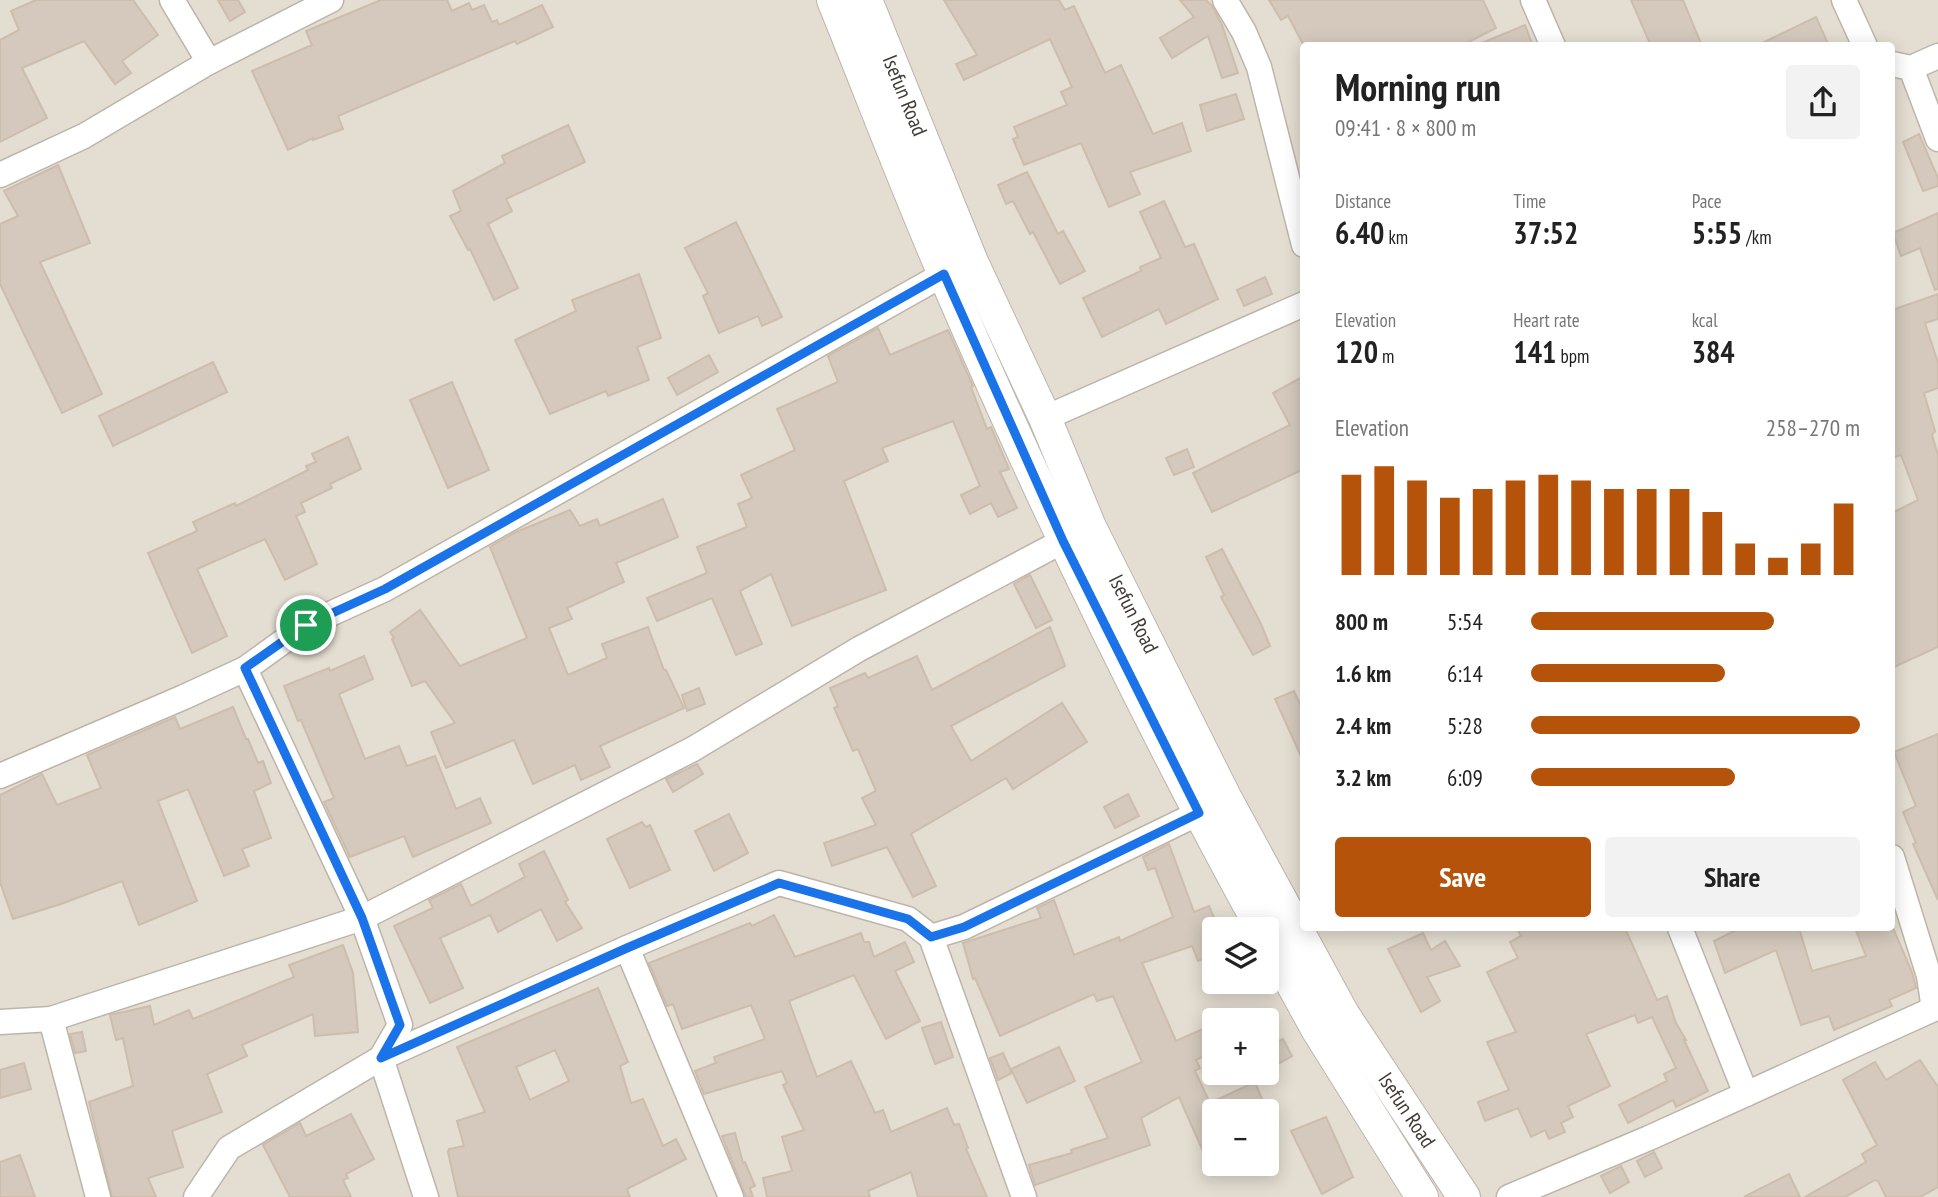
<!DOCTYPE html>
<html lang="en">
<head>
<meta charset="utf-8">
<style>
  body { margin:0; font-family:"PT Sans Narrow",sans-serif; background:#f2f2f2; color:#222; height:100vh; display:flex; flex-direction:column; font-size:26px; white-space:nowrap }
  * { box-sizing:border-box; margin:0 }
  p { font-size:23px; color:#767676 }
  .icon { flex:none; width:38px; height:38px; fill:none; stroke:currentColor; stroke-width:2; stroke-linecap:round; stroke-linejoin:round }
  .map { position:relative; flex:1; overflow:hidden }
  .side { position:absolute; left:1300px; top:42px; width:595px; height:889px; display:flex; flex-direction:column; background:#fff; border-radius:7px; box-shadow:0 4px 18px #0003 }
  .side>* { flex:none }
  .tools { position:absolute; left:1202px; top:917px; display:grid; gap:14px }
  .tools a { display:grid; place-items:center; width:77px; height:77px; border-radius:7px; background:#fff; box-shadow:0 4px 18px #0003; font-size:35px }
  .pin { position:absolute; display:grid; place-items:center; width:60px; height:60px; color:#fff; margin:-30px; border:4px solid #fff; border-radius:50%; box-shadow:0 2px 7px #0007 }
  .round { display:grid; place-items:center; flex:none; width:74px; height:74px; border-radius:7px; background:#f2f2f2 }
  .overview { display:flex; align-items:center; justify-content:space-between; height:119px; padding:0 35px }
  h1 { font-size:38px; font-weight:700; line-height:52px }
  .figures { display:grid; grid-template-columns:repeat(3,1fr); gap:10px; height:119px; padding:7px 35px }
  .figures div { display:grid; align-content:center }
  .figures b { font-size:30px; font-weight:700 }
  .figures small { font-size:19px; font-weight:400 }
  .figures p { font-size:19px }
  .chart { height:196px; padding:14px 35px }
  .chart p { display:flex; justify-content:space-between }
  .chart svg { width:100%; height:126px; margin-top:7px; stroke:#b45309; stroke-width:6 }
  .action { display:flex; gap:14px; margin-top:auto; padding:14px 35px }
  .action a { flex:1; height:80px; border-radius:7px; background:#b45309; color:#fff; font-size:28px; font-weight:700; line-height:80px; text-align:center }
  .action a+a { background:#f2f2f2; color:#222 }
  ul { padding:0 35px; list-style:none; font-size:23px }
  li { display:grid; grid-template-columns:112px 84px 1fr; align-items:center; height:52px }
  li i { height:18px; border-radius:9px; background:#b45309 }
  .map>svg:first-child { display:block }
  .residential { fill:#e4ddd1; fill-rule:evenodd }
  .building { fill:#d4c9bc; stroke:#ccbdac; stroke-width:2; fill-rule:evenodd }
  .lines { fill:none; stroke-linecap:round; stroke-linejoin:round }
  .minor-casing { stroke:#beb5a9; stroke-width:27 }
  .tertiary-casing { stroke:#beb5a9; stroke-width:34 }
  .minor { stroke:#fff; stroke-width:24 }
  .tertiary { stroke:#fff; stroke-width:32 }
  .route-casing { stroke:#fff; stroke-width:14 }
  .route { stroke:#1a73e8; stroke-width:9 }
  .labels { text-anchor:middle; stroke-width:5; stroke-linejoin:round; paint-order:stroke }
  .street-label { font-size:21px; fill:#423b33; stroke:#fff }
</style>
</head>
<body>
<div class="map">
<svg width="1938" height="1197" viewBox="0 0 1938 1197">
  <rect width="100%" height="100%" fill="#f0ebe3"/>
  <path class="residential" d="M0,0h1938v1197h-1938zM1304,46h588v882h-588zM1214,929h53v53h-53zM1214,1020h53v53h-53zM1214,1111h53v53h-53z"/>
  <g class="building">
    <path d="M36,0h97l25,35 -36,26 9,12 -16,11 -31,-43 -62,27 25,50 -47,24v-102l19,-10 -8,-19z"/>
    <path d="M218,0h20l7,12 -15,9z"/>
    <path d="M381,0h66l5,11 17,-8 3,7 12,-5 8,17 5,-2 2,5 43,-20 11,22 -36,17 -2,-3 -177,75 5,13 -30,11v-2l-25,12 -36,-79 60,-26 -6,-14z"/>
    <path d="M944,0h115l6,10 9,-4 31,67 16,-8 32,69 29,-11 9,28 -61,21 10,22 -31,13 -28,-64 -57,22 -11,-26 5,-2 -4,-10 53,-22 -6,-13 11,-5 -22,-48 -86,41 -8,-16 21,-9z"/>
    <path d="M1180,0h26l6,6 10,19 16,48 -16,5 -14,-42 -36,22 -12,-20 34,-21z"/>
    <path d="M1269,0h214l13,28 -35,18h-157l-16,-30 -7,4z"/>
    <path d="M1631,0h52l19,46h-51z"/>
    <path d="M1816,17l13,29h-73z"/>
    <path d="M1525,25l8,21h-56v-1z"/>
    <path d="M1236,94l8,25 -37,12 -7,-26z"/>
    <path d="M568,125l17,37 -79,37 6,12 -24,13 30,64 -24,12 -24,-51 -2,1 -18,-34 11,-5 -8,-20 52,-28 -3,-7z"/>
    <path d="M1919,134l19,44v8l-15,5 -20,-49z"/>
    <path d="M58,165l32,78 -50,19 62,132 -40,19 -62,-129v-60l18,-8 -14,-25z"/>
    <path d="M1027,172l31,62 5,-3 22,40 -25,13 -27,-52 -3,2 -17,-33 -7,3 -8,-19z"/>
    <path d="M1164,201l21,46 9,-3 24,55 -52,25 -7,-15 -57,28 -19,-39 58,-27 -1,-4 21,-9 -21,-46z"/>
    <path d="M1938,213v76l-3,1 -15,-42 -19,8 -8,-23z"/>
    <path d="M736,222l46,95 -20,9 -4,-10 -39,17 -16,-37 5,-3 -23,-45z"/>
    <path d="M639,274l22,64 -24,9 12,33 -41,16 -2,-5 -56,23 -35,-74 61,-29 -4,-11z"/>
    <path d="M1265,277l7,17 -28,12 -7,-16z"/>
    <path d="M1938,294v25l-13,4 13,40v25l-14,5 11,38 -3,4 6,20v192l-46,21v-155l26,-13 -17,-45 -9,3v-148z"/>
    <path d="M878,328l12,27 58,-25 25,56 -2,1 16,42 4,-2 18,42 -9,3 17,36 -19,9 -7,-14 -21,11 -9,-19 19,-9 -27,-65 -71,27 6,13 -44,20 42,109 -94,36 -21,-52 -31,17 22,53 -26,11 -24,-57 -55,23 -10,-23 60,-25 -10,-26 50,-20 -9,-23 14,-6 -11,-23 54,-25 -18,-41 61,-27 -10,-26z"/>
    <path d="M709,355l9,17 -41,23 -9,-17z"/>
    <path d="M213,362l14,30 -114,54 -14,-30z"/>
    <path d="M1304,376v93l-92,43 -19,-39 97,-48 -17,-32z"/>
    <path d="M452,382l37,88 -41,18 -38,-88z"/>
    <path d="M348,437l13,32 -31,15 2,4 -31,15 4,9 -9,4 21,48 -32,16 -20,-41 -68,30 30,67 -35,17 -44,-100 49,-22 -4,-9 42,-19 1,3 72,-36 -2,-4 10,-4 -4,-8z"/>
    <path d="M1187,449l7,18 -20,8 -8,-17z"/>
    <path d="M663,499l15,38 -62,26 8,19 -57,26 5,11 -23,9 19,47 39,-17 -5,-14 46,-17 16,43h2l18,38 -84,38 10,21 -29,13 -6,-15 -42,19 -19,-44 -68,28 -15,-36 24,-9 -30,-42 -13,5 -20,-47 2,-1 -4,-6 30,-22 40,56 67,-28 -37,-91 26,-15 54,-22 10,16 17,-7 3,7z"/>
    <path d="M1222,549l39,75 9,22 -17,9 -32,-58 3,-2 -18,-38z"/>
    <path d="M1030,575l22,45 -16,8 -22,-44z"/>
    <path d="M1050,627l15,39 -114,60 20,35 91,-58 25,39 -74,47 -7,-11 -95,56 25,52 -23,11 -26,-50 -55,19 -8,-23 52,-18 -14,-27 14,-7 -18,-42 -5,2 -19,-43 4,-2 -8,-18 35,-15 3,5 49,-22 15,34z"/>
    <path d="M364,656l9,23 -34,15 26,65 34,-13 8,20 28,-10 21,53 24,-11 11,25 -78,34 -9,-21 -54,21 -26,-55 10,-4 -33,-78 -3,1 -14,-35 45,-18 1,3z"/>
    <path d="M699,688l6,16 -18,7 -5,-16z"/>
    <path d="M1294,691l10,22v50l-29,-64z"/>
    <path d="M233,707l13,32h2l10,24 5,-2 8,22 -17,8 17,47 -29,11 7,17 -25,10 -36,-87 -30,12 39,100 -58,24 -17,-44 -61,23 -48,15 -13,-37v-87l42,-21 15,31 44,-17 -14,-33 88,-38 5,12z"/>
    <path d="M1938,734v166l-25,-56 3,-1 -13,-31 13,-6 -22,-54z"/>
    <path d="M697,764l6,10 -30,18 -7,-13z"/>
    <path d="M1128,794l11,22 -24,12 -11,-21z"/>
    <path d="M729,814l19,39 -34,18 -19,-40z"/>
    <path d="M642,822l4,5 4,-2 20,45 -40,18 -23,-49z"/>
    <path d="M1169,844l25,68 15,-6 10,23h-5v26l-16,6 -6,-15 -50,17 34,78 38,-17v27l-18,9 4,8 -5,3 15,32 45,-21 12,29h-53v65l-35,-79 -38,21 9,27 -115,40 -6,-20 43,-12 -1,-3 37,-12 -23,-51 57,-25 -29,-66 -16,5 -3,-7 -94,42 -25,-58 -2,1 -10,-36 78,-25 -4,-10 17,-8 20,55 45,-18 1,4 53,-24 -18,-49 -7,2 -5,-13z"/>
    <path d="M544,851l24,49 -3,2 17,26 -25,13 -16,-32 -43,23 -8,-17 -50,23 23,50 -33,15 -36,-77 39,-18 -4,-8 32,-16 10,22 54,-29 -6,-13z"/>
    <path d="M774,915l21,42 66,-24 3,9h5l5,15 31,-15 9,20 -19,9 25,50 -34,18 -32,-64 -65,26 28,76 34,-16 24,52 8,-3 8,22 56,-24 7,17 5,-1 9,24 -2,1 21,48h-69l-7,-25 -43,19 2,6h-103l-4,-19 29,-7 -10,-34 22,-7 -21,-45 4,-2 -5,-12 -78,23 -9,-23 21,-8 -2,-6 51,-18 -14,-34 -69,24 -9,-25 -6,2 -18,-43 101,-40 2,3z"/>
    <path d="M1517,928h108l32,72 10,-4 9,27 10,17h-2l24,51 -32,16 -3,-7 -45,23 -9,-18 48,-24 -3,-7 12,-6 -24,-51 -14,6 -3,-8 -49,19 24,52 -42,20 5,11 -12,6 4,9 -16,7 -4,-9 -14,7 -13,-29 -33,13 -7,-19 31,-12 -22,-48 29,-10 -29,-60 31,-14 -8,-16 11,-6z"/>
    <path d="M1740,928h59l13,43 54,-15 -11,-28h38l19,44 4,16 -27,12 3,6 -58,24 -5,-14 -28,9 -25,-75 -51,23 -11,-32z"/>
    <path d="M1423,933l8,17 14,-9 15,25 -33,11 13,24 -19,11 -33,-63z"/>
    <path d="M343,945l10,28 5,59 -43,4 -2,-22 -71,31 5,11 -40,18 15,38 -50,19 11,36 -35,11 8,19h-44l-23,-95 44,-16 -10,-48 -7,2 -6,-25 40,-9 4,19 35,-15 4,9 101,-42 -5,-12z"/>
    <path d="M598,988l30,74 -8,4 11,37 12,-4 20,47 13,-7 10,20 -59,30 3,8h-172l-10,-45 1,-3 15,-3 -7,-25 28,-9 -28,-65zM555,1050l14,31 -39,19 -14,-33z"/>
    <path d="M941,1022l12,35 -18,7 -13,-36z"/>
    <path d="M82,1032l4,19 -11,2 -5,-19z"/>
    <path d="M1283,1039l9,17 -25,14v-24z"/>
    <path d="M1059,1047l16,34 -48,22 -16,-34z"/>
    <path d="M1003,1053l9,20 -14,7 -8,-22z"/>
    <path d="M1920,1060l18,27v100l-18,10h-34l-8,-16 -3,-1 -30,17h-40l61,-35 -4,-8 15,-9 -34,-65 32,-18 11,18z"/>
    <path d="M24,1063l7,26 -31,9v-28z"/>
    <path d="M351,1114l23,45 -28,15 2,4 -5,2 8,17h-61l-27,-52 37,-22 6,13z"/>
    <path d="M1326,1117l27,60 -31,17 -31,-63z"/>
    <path d="M735,1133l8,30 2,-1 10,24 -5,2 3,9h-7l-24,-61z"/>
    <path d="M1654,1152l8,16 -17,9 -8,-16z"/>
    <path d="M20,1155l15,42h-35v-35z"/>
    <path d="M1621,1166l8,16 -19,11 -9,-17z"/>
    <path d="M1789,1174l11,23h-56z"/>
  </g>
  <g class="lines">
    <defs>
      <g id="minor">
        <path d="M172,0l37,62"/>
        <path d="M1225,0l19,32 15,35 45,178"/>
        <path d="M1533,0l20,46"/>
        <path d="M1844,0l21,46"/>
        <path d="M1892,64l19,4 27,-12"/>
        <path d="M1911,68l27,71"/>
        <path d="M0,175l84,-39 125,-74 122,-62"/>
        <path d="M1045,418l259,-114"/>
        <path d="M245,669l117,249 38,107 -19,33 45,139"/>
        <path d="M0,776l184,-79 61,-28 61,-44 79,-36 559,-315"/>
        <path d="M1892,857l37,119 5,33"/>
        <path d="M1680,928l66,166"/>
        <path d="M931,937l33,-10 235,-114"/>
        <path d="M627,948l104,249"/>
        <path d="M51,1019l47,178"/>
        <path d="M0,1022l51,-3 311,-101 331,-169 166,-100 204,-108"/>
        <path d="M196,1197l33,-49 152,-90 246,-110 152,-65 129,36 23,18 93,260"/>
        <path d="M1509,1197l140,-59 289,-131"/>
      </g>
      <g id="tertiary">
        <path d="M833,0c37,91 72,184 111,274 96,223 201,442 318,655"/>
        <path id="s1" d="M866,0l106,262 73,156 45,109 136,272 117,215 121,183"/>
        <path d="M1267,938l50,91 105,168"/>
      </g>
    </defs>
    <use href="#minor" class="minor-casing"/>
    <use href="#tertiary" class="tertiary-casing"/>
    <use href="#minor" class="minor"/>
    <use href="#tertiary" class="tertiary"/>
  </g>
  <g class="lines">
    <defs>
      <path id="route" d="M944,274l119,267 136,272 -235,114 -33,10 -23,-18 -129,-36 -152,65 -246,110 19,-33 -38,-107 -117,-250 61,-43 79,-36z"/>
    </defs>
    <use href="#route" class="route-casing"/>
    <use href="#route" class="route"/>
  </g>
  <g class="labels">
    <g class="street-label">
      <text dy="7" stroke="none"><textPath href="#s1" startOffset="103">Isefun Road</textPath></text>
      <text dy="7" stroke="none"><textPath href="#s1" startOffset="670">Isefun Road</textPath></text>
      <text dy="7" stroke="none"><textPath href="#s1" startOffset="1237">Isefun Road</textPath></text>
    </g>
  </g>
</svg>
<div class="tools">
<a><svg class="icon" aria-label="layers" viewBox="0 0 24 24"><path d="M12 4l9 5-9 5-9-5zM3 14l9 5 9-5"/></svg></a>
<a>+</a>
<a>−</a>
</div>
<div class="pin" style="left:306px;top:625px;background:#1e9e55"><svg class="icon" aria-label="arrive" viewBox="0 0 24 24"><path d="M6 21V4h12l-3 4 3 4H6"/></svg></div>
<section class="side">
<div class="overview"><div><h1>Morning run</h1><p>09:41 · 8 × 800 m</p></div><a class="round"><svg class="icon" aria-label="share" viewBox="0 0 24 24"><path d="M12 15V3M7 8l5-5 5 5M5 13v7h14v-7"/></svg></a></div>
<div class="figures">
<div><p>Distance</p><b>6.40<small> km</small></b></div>
<div><p>Time</p><b>37:52</b></div>
<div><p>Pace</p><b>5:55<small> /km</small></b></div>
</div>
<div class="figures">
<div><p>Elevation</p><b>120<small> m</small></b></div>
<div><p>Heart rate</p><b>141<small> bpm</small></b></div>
<div><p>kcal</p><b>384</b></div>
</div>
<div class="chart"><p><span>Elevation</span>258–270 m</p>
<svg viewBox="0 0 160 44" preserveAspectRatio="none"><path d="M5 44V9M15 44V6M25 44V11M35 44V17M45 44V14M55 44V11M65 44V9M75 44V11M85 44V14M95 44V14M105 44V14M115 44V22M125 44V33M135 44V38M145 44V33M155 44V19"/></svg>
</div>
<ul>
<li><b>800 m</b>5:54<i style="width:74%"></i></li>
<li><b>1.6 km</b>6:14<i style="width:59%"></i></li>
<li><b>2.4 km</b>5:28<i style="width:100%"></i></li>
<li><b>3.2 km</b>6:09<i style="width:62%"></i></li>
</ul>
<div class="action"><a>Save</a><a>Share</a></div>
</section>
</div>
</body>
</html>
